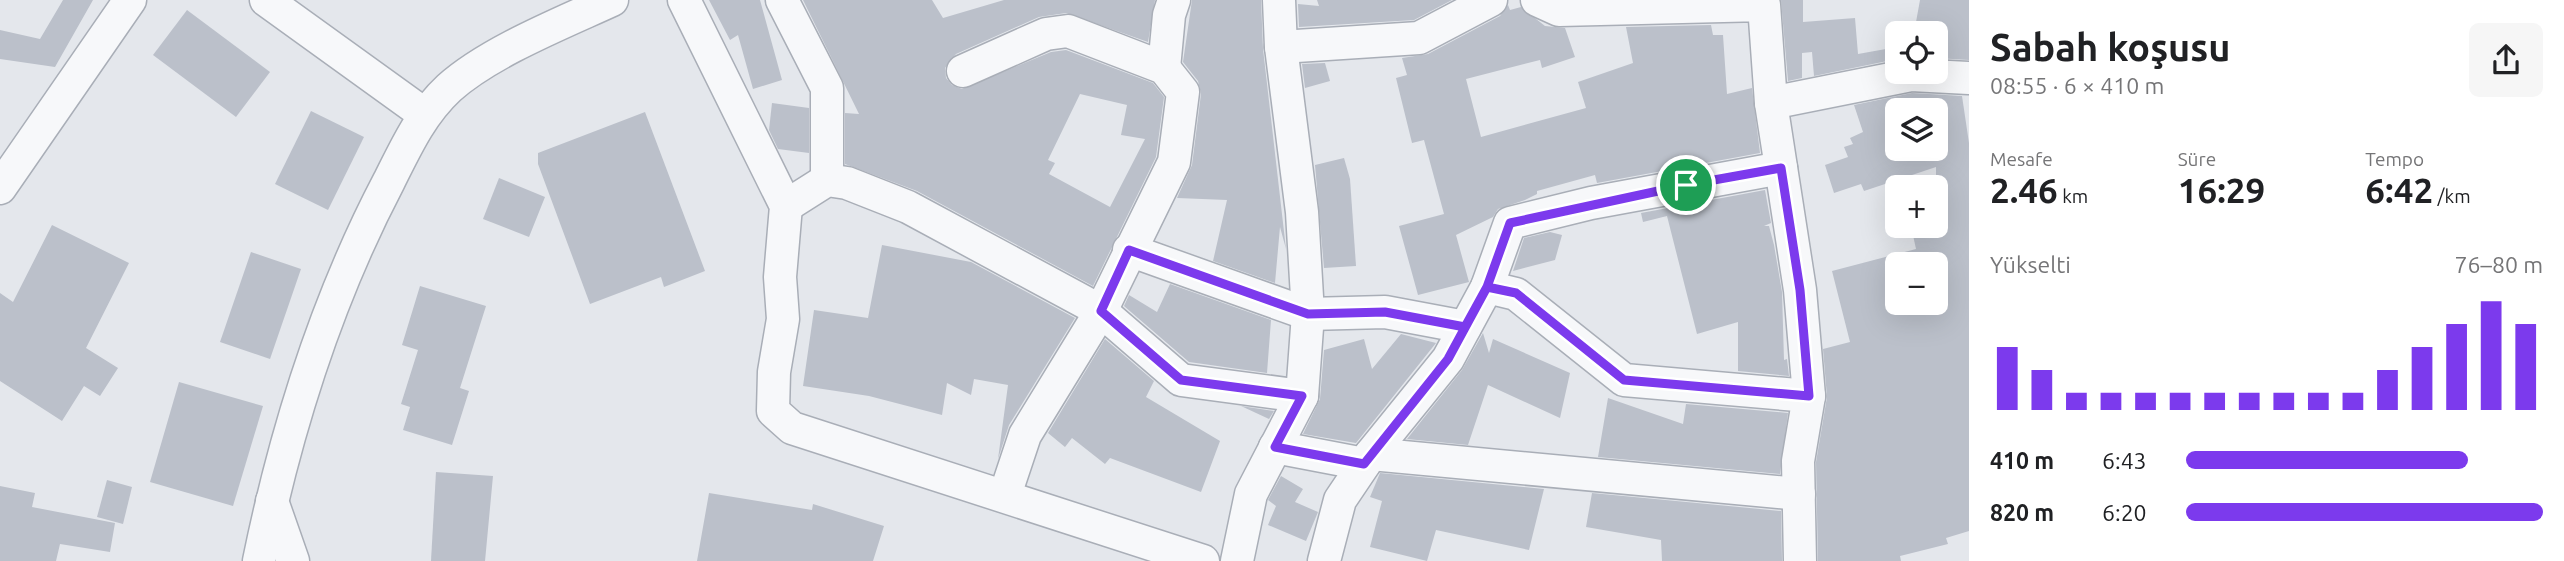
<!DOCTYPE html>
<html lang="tr">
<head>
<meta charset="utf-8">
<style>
  body { margin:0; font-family:Ubuntu,sans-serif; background:#f6f6f6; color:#202124; height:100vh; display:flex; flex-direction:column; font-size:26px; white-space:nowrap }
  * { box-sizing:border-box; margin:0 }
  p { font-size:23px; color:#757577 }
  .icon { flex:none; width:38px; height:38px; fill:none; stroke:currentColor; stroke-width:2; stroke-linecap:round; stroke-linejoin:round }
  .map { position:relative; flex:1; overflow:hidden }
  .side { display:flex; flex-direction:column; background:#fff; width:595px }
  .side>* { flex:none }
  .tools { position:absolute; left:1885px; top:21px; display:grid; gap:14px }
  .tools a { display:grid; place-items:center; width:63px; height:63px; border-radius:10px; background:#fff; box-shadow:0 7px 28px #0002; font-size:35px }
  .pin { position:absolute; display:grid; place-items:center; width:60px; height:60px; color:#fff; margin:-30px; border:4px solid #fff; border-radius:50%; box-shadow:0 2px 7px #0007 }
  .round { display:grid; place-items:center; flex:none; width:74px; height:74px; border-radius:10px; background:#f6f6f6 }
  .summary { display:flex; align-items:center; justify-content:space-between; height:119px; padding:0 21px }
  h1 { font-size:38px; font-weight:700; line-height:52px }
  .stats { display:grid; grid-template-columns:repeat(3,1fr); gap:10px; height:119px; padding:7px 21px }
  .stats div { display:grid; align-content:center }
  .stats b { font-size:35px; font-weight:700 }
  .stats small { font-size:19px; font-weight:400 }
  .stats p { font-size:19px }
  .chart { height:196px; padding:14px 21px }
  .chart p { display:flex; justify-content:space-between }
  .chart svg { width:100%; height:126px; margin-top:7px; stroke:#7c3aed; stroke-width:6 }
  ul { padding:0 21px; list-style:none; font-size:23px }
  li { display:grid; grid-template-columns:112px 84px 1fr; align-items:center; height:52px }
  li i { height:18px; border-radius:9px; background:#7c3aed }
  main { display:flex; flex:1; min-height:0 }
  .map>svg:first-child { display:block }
  .building { fill:#bbc0ca; fill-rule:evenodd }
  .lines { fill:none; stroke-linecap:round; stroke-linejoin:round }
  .street-casing { stroke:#a9aeb7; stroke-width:35 }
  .street { stroke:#f7f8fa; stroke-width:32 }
  .route-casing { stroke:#fff; stroke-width:14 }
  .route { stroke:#7c3aed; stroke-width:9 }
</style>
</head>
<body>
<main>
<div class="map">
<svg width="1969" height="561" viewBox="0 0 1969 561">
  <rect width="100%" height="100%" fill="#e4e7ec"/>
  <g class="building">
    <path d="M63,0h30l-38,67 -55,-8v-29l40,9z"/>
    <path d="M709,0h51l22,80 -29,9 -15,-54 -8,5z"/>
    <path d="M803,0h129l11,18 61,-18h151l-7,42 -82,-29 -27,4 -83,37 -11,14 1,10 6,7 10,4 89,-37 15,-2 87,33 11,14 -8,60 -63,129 -176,-95 -72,-27v-51l14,1zM1080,94l47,11 -6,30 24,4 -35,68 -61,-33 6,-11 -7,-3z"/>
    <path d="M1192,0h69l2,49 23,200 -6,-22 -5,56 -62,-22 14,-61 -50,-2 15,-33 9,-71 -3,-13 -15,-19z"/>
    <path d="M1317,0h135l-38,20 -115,7 -1,-23 21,2z"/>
    <path d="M1781,0h22v22l52,-4 3,36 39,-7v12l-83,17 -2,-24 -10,1v25l-14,3z"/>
    <path d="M1920,0h49v60l-33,-2v-25h-22z"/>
    <path d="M1508,5l2,5 11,-3 24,19 20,2 10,29 -33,11 -2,-8 -74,19 15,58 105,-29 -8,-26 55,-19 -7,-36 85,-2 2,10h10l4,59 25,-6 8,65 -163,30 -2,-8 -58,16v3l-12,6 -27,9 -5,8 -37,18 13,47 -51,13 -19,-69 45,-12 -20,-74 -12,3 -16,-65 11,-3 -5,-17 26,-4 72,-38z"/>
    <path d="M187,10l83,62 -34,45 -83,-62z"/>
    <path d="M1325,63l5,18 -25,7 -3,-24z"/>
    <path d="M1912,93l50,3 7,47v388l-23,7 2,6 -48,12 1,5h-83l-2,-99 11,-65 -4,-48 27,-7 -18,-71 84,-22 -5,-23h25v-59l-72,24 -3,-7 -27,9 -9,-28 23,-8 -4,-10 9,-3 -3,-6 13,-6 -9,-27zM1897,110h39v39h-39zM1897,264h39v39h-39z"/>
    <path d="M772,103l37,5v45l-31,-4 -9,-19z"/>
    <path d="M311,111l53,26 -36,73 -53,-26z"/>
    <path d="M645,112l60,159 -41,16 -3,-10 -71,27 -52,-140v-11z"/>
    <path d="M1344,158l6,21 6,87 -32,2 -9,-103z"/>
    <path d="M499,178l46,19 -16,40 -46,-18z"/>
    <path d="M1765,190l6,33 -7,3h5l5,19 8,47 2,68 3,-1 2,17 -51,-5v-49l-41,12 -30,-118 -24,6 -2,-9z"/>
    <path d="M52,225l77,38 -43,85 32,20 -18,28 -16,-10 -22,35 -62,-40v-88l13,9z"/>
    <path d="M1550,232l12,3 -7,25 -42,11 11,-33z"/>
    <path d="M882,245l89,17 104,56 -66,107 -11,34 10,-74 -34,-6 -3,16 -24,-12 -5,32 -73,-19 -66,-10 11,-76 54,8z"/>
    <path d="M251,252l50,17 -31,90 -50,-17z"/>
    <path d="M1170,284l101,36 -4,53 -78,-11 -65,-56 5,-11 28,17z"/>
    <path d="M420,286l66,20 -26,82 9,3 -17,54 -49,-15 7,-23 -9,-3 17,-54 -16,-5z"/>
    <path d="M1483,333l6,20 4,-14 77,34 -10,45 -72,-33 -20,60 -61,-6 55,-69z"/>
    <path d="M1401,334l35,9 -80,100 -53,-9 17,-35 4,-49 40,-11 8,30z"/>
    <path d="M1105,339l49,42 -8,16 74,44 -19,51 -91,-34 -5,6 -33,-26 -7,9 -17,-14z"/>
    <path d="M179,382l84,24 -30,100 -83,-24z"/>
    <path d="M1608,398l75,26 3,-20 102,9 -8,61 -182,-17z"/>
    <path d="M1241,406l33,5 -5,8z"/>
    <path d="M436,472l57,4 -8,85h-54z"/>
    <path d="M1380,473l164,16 -15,61 -93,-20 -9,31 -57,-14 12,-46 -12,-4z"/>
    <path d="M1281,476l22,13 -8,13 23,10 -12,29 -38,-16 8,-19 -8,-6z"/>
    <path d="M107,480l25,7 -9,37 -26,-7z"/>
    <path d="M0,486l35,7 -3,14 83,16 -5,29 -50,-8 -4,17h-56z"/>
    <path d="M709,493l103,17 1,-6 71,22 -11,35h-176z"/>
    <path d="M1592,493l189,18 1,50h-120l-1,-21 -75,-13z"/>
  </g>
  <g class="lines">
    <defs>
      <g id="street">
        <path d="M266,0l158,114"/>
        <path d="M684,0l102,206 -6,71 3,42 -9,53 -1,39 19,17 411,133"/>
        <path d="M782,0l45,88v92"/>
        <path d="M1537,0l22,10 205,-5 7,98 29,187 9,106 -11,65 2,100"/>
        <path d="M1281,47l138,-9 72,-38"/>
        <path d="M1164,68l5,-53 5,-15"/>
        <path d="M963,71l83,-37 22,-3 96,37 19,24 -9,70 -73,149 -76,124 -20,60"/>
        <path d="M1771,103l140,-28 58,3"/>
        <path d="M0,188l130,-188"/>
        <path d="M786,206l41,-26 20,3 61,24 193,104 80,69 121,16"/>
        <path d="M1129,250l179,64 77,-2 80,15"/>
        <path d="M1487,287l29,7 108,86 185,16"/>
        <path d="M1275,447l89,17"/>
        <path d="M1371,454l428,40"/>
        <path d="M272,501l21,60"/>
        <path d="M259,561c27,-132 67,-260 130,-380 17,-34 32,-67 60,-93 40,-36 113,-65 163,-88"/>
        <path d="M1237,561l14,-67 51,-98 6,-82 -6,-102 -21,-165 -2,-47"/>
        <path d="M1324,561l16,-61 31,-46 77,-95 39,-72 23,-64 81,-20 190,-35"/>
      </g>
    </defs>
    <use href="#street" class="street-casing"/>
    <use href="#street" class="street"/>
  </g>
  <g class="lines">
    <defs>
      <path id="route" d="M1686,185l-176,38 -23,64 -22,40 -80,-15 -77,2 -179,-64 -28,61 80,69 121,16 -27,51 89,17 84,-105 39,-72 29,6 108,87 185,16 -9,-106 -19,-122 -95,17"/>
    </defs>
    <use href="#route" class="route-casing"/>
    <use href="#route" class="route"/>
  </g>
</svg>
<div class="tools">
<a><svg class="icon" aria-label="locate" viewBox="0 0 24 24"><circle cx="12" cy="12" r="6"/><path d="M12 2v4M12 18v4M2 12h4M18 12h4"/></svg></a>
<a><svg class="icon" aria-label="layers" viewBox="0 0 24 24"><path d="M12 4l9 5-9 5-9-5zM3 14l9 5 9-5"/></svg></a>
<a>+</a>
<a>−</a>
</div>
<div class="pin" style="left:1686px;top:185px;background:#1e9e55"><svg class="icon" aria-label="arrive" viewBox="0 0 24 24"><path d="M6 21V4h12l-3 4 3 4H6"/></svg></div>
</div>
<section class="side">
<div class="summary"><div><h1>Sabah koşusu</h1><p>08:55 · 6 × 410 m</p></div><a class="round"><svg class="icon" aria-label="share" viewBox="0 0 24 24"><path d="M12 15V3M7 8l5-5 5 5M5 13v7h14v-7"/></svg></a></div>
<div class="stats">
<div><p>Mesafe</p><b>2.46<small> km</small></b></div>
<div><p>Süre</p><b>16:29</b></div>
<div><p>Tempo</p><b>6:42<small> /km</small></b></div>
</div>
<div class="chart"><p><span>Yükselti</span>76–80 m</p>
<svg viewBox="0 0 160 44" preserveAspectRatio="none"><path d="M5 44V22M15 44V30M25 44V38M35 44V38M45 44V38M55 44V38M65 44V38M75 44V38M85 44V38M95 44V38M105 44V38M115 44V30M125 44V22M135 44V14M145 44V6M155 44V14"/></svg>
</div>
<ul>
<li><b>410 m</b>6:43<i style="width:79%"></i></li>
<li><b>820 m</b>6:20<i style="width:100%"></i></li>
</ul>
</section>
</main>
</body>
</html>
